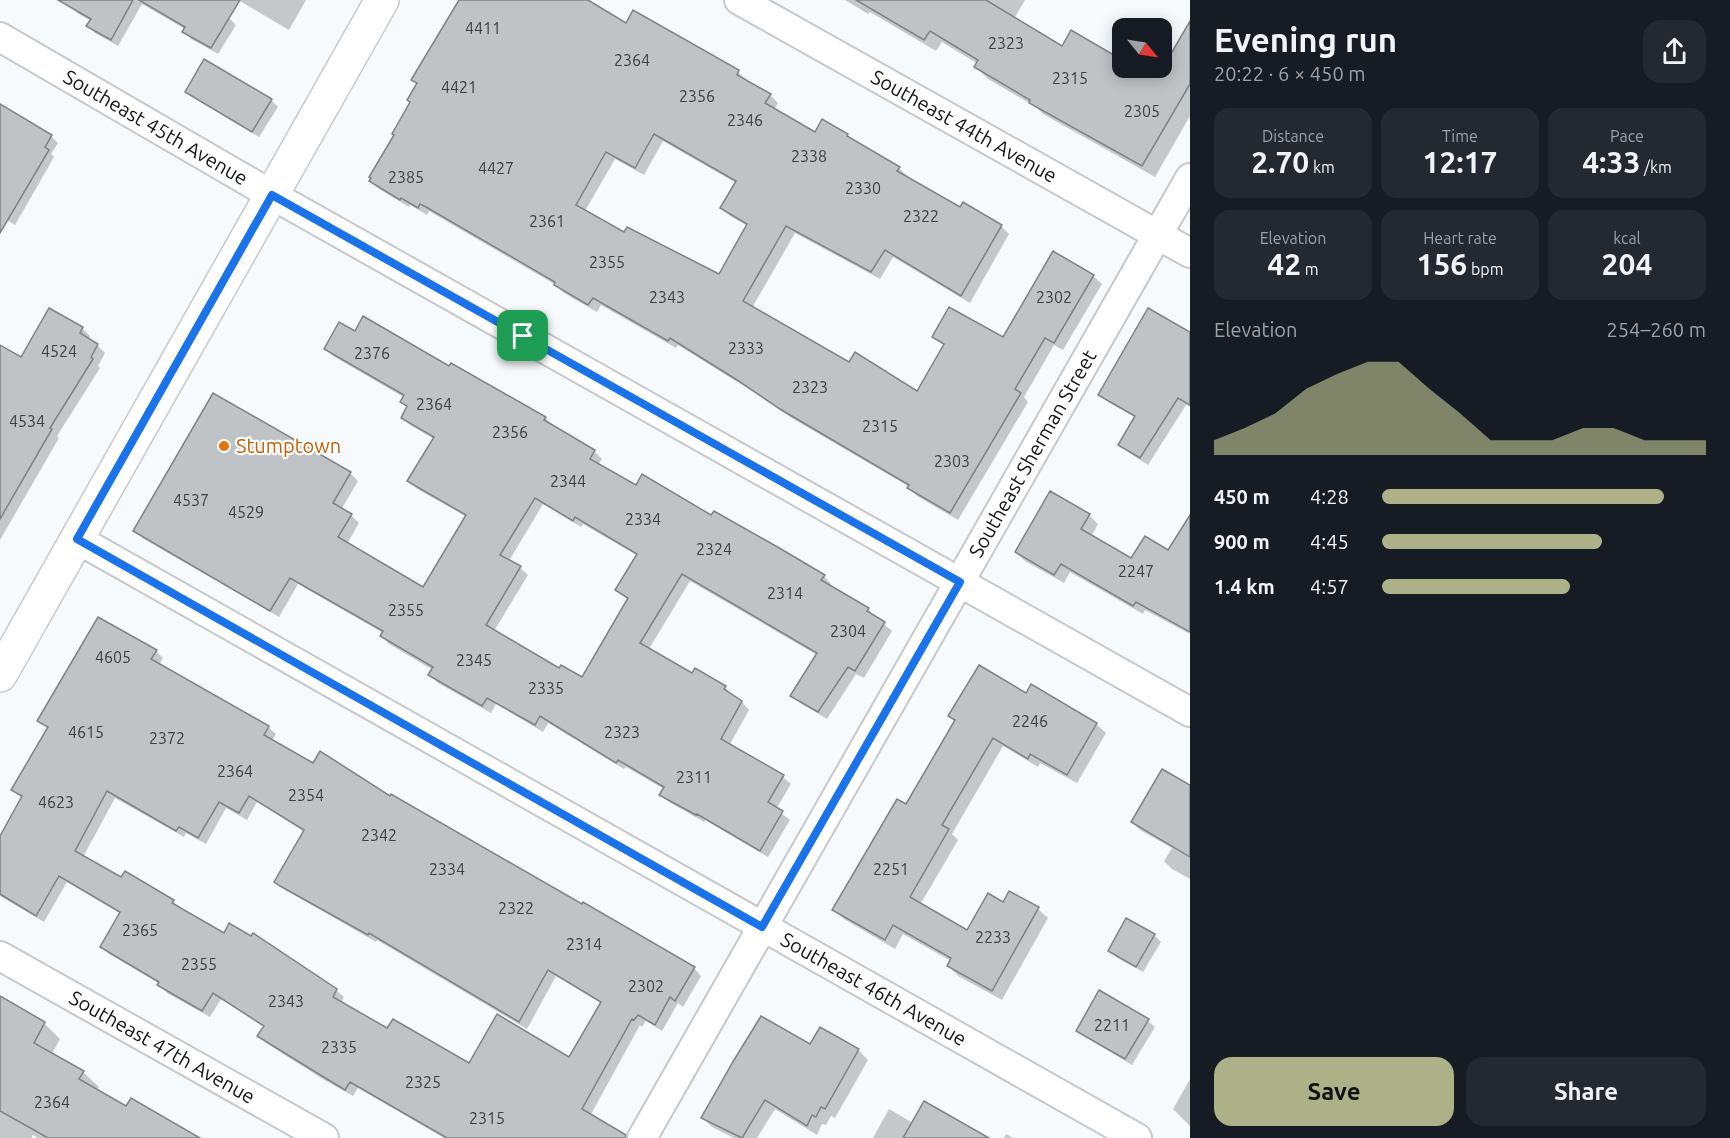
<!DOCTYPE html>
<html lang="en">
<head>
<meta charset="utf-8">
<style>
  body { margin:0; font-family:Ubuntu,sans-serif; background:#242831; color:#f1f3f6; height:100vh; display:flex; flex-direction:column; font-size:22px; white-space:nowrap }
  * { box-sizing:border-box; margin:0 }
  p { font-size:20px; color:#9ea1a6 }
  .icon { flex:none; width:33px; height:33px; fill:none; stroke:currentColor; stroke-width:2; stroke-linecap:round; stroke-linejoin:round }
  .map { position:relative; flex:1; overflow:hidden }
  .details { display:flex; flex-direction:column; background:#171b24; width:540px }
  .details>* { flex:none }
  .needle { width:39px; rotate:120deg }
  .tools { position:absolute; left:1112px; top:18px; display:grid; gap:12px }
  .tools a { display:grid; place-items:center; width:60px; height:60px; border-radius:12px; background:#171b24; box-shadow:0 3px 15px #0003; font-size:30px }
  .pin { position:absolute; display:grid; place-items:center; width:51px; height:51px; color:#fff; margin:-26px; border-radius:12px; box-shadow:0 3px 9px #0006 }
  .round { display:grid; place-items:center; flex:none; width:63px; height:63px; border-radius:18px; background:#242831 }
  .headline { display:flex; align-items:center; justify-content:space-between; height:102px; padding:0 24px }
  h1 { font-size:33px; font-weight:600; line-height:45px }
  .stats { display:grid; grid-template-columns:repeat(3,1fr); gap:9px; height:102px; padding:6px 24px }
  .stats div { display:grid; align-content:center; border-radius:15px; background:#242831; text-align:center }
  .stats b { font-size:30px; font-weight:600 }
  .stats small { font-size:16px; font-weight:400 }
  .stats p { font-size:16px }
  .chart { height:168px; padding:12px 24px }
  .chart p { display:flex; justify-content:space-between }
  .chart svg { width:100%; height:108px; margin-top:6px; fill:#adb187; opacity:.7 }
  .action { display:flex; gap:12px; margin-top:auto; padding:12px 24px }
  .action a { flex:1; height:69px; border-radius:18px; background:#adb187; color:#111; font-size:24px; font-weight:600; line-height:69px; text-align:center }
  .action a+a { background:#242831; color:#f1f3f6 }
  ul { padding:0 24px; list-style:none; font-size:20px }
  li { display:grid; grid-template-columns:96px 72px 1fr; align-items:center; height:45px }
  li i { height:15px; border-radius:8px; background:#adb187 }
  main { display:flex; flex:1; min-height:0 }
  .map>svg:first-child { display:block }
  .shadow { fill:#0003; fill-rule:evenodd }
  .building { fill:#bfc3c5; stroke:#7f8284; stroke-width:1.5; fill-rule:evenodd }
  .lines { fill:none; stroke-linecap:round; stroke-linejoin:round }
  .street-casing { stroke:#c6c9cb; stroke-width:32 }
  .secondary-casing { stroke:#c6c9cb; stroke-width:36 }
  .street { stroke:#fff; stroke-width:28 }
  .secondary { stroke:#fff; stroke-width:33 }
  .route-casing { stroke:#fff; stroke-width:12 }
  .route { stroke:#1a73e8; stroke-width:8 }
  .food-dot { fill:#e8710a; stroke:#fff; stroke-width:2 }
  .labels { text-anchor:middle; stroke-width:4.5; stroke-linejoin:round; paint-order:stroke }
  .number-label { font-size:16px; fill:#3d3f40 }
  .street-label { font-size:20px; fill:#121314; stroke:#fff }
  .food-label { font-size:20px; fill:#c56008; stroke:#fff; text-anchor:start }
</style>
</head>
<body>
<main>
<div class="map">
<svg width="1190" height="1138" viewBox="0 0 1190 1138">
  <rect width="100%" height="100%" fill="#f7fafc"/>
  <g class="shadow">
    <path d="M73,0h125l31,18 7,7 -18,29 -27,-15 -7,-8 1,-2 -43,-25 -24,42 -23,-13 -7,-7 3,-5 -14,-8 -7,-7z"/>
    <path d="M238,0h68l-17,30z"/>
    <path d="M461,0h124l41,25 7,-13 105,60 9,8 -1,1 24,14 8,8 -4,7 41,24 32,2 6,5 46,27 8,8 -1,2 54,31 41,17 8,8 -39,69 -77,-46 -13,22 -85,-46 -43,75 97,56 69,29 27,-47 -11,-10 69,3 51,-86 39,23 9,8 -39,66 -9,-5 -30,52 4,5 -70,118 -41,-24 -9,-10 -118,-69 -43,-29 -69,-43 -2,3 -75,-43 -4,7 -33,-19 -8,-8 -127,-74 -2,4 -17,-10 -1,2 -30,-18 -9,-8 41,-79 7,-18 -5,-5zM663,141l73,42 -14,25 8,8 18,10 -29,50 -94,-42 -40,-23 30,-52 29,16z"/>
    <path d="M845,0h180l-11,19 48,29 51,8 9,-15v27h39v-20l11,7 18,-31v92l-35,61 -112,-63 -7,-7 -48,-28 -12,-12 2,-3 -36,-22 -6,9 -66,-39 -2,2z"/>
    <path d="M187,92l84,8 7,7 -19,30 -65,-39z"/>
    <path d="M0,121l51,15 7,7 -7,11 3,3 -39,68 -15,-9z"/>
    <path d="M82,328l8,8 -2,4 9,5 8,8 -7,13 2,2 -43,68 2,2 -59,102v-193l22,12z"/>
    <path d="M355,333l95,36 95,49 8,7 -1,2 42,24 8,8 -4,6 38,22 76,30 112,59 7,8 -2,3 39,22 7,8v1l9,6 8,7 -28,47 -8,-4 -29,45 -27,-16 -8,-8 25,-40 -127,-74 -41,68 43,26 33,12 7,8v1l10,6 7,8 -20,36 54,31 8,7 -15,25 14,11 -22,37 -63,-37 -1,2 -35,-20 -8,-8 3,-5 -38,-22 -2,2 -76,-46 -5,9 -47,-28 -5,9 -53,-30 -8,-8 3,-5 -44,-26 -7,-8 1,-3 -85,-49 -19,33 -137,-79 -7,-8 215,-57 8,8 -17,29 10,5 8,8 -12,21 77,45 43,-72 -50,-28 -8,-8 25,-42 -24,-14 -8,-7 6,-11 -6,-6 3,-3 -72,-42 -7,-8zM543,504l38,23 2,-3 55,32 -21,34 11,10 -45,79 -23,-9 -66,-39 34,-56 -8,-7 -11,-7z"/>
    <path d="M1190,334v73l-4,-2 -38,60 -20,-13 -8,-8 16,-26 -28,-16 -8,-8z"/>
    <path d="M1089,515l9,9 -7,13 41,24 36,-9 22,8v74l-45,-24 -2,4 -73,-42 -6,11 -39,-22 -9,-9z"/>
    <path d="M156,651l7,7 -4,7 109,62 8,7 -4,7 41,24 77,33 304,170 7,8 -18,31 -5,-4 -16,28 -16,-10 -4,6 -2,-2 -50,91 13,22h-159l-86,-50 -5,8 -27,-15 -60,-38 -7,-7 5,-9 -43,-28 -11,18 -43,-24 -7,-9 -51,-30 -7,-7 19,-33 -54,-32 -23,40 -44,-26v-59l22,-39 -9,-8 35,-61 -9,-8zM115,798l69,39 2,-4 20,11 20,-36 21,12 10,-18 48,30 -29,50 8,7 92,53 1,-2 150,89 29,-53 45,27 -32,56 -100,6 -81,-35 -47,-27 3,-6 -8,-7 -111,-55 -45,-26 -7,-8 -51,-22 -39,-22z"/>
    <path d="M1026,695l70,29 10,9 -29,50 -37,-20 -2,4 -35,-21 -51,88 6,6 -38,65 48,27 36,-28 6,-11 28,16 10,9 -46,82 -44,-24 -9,-10 2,-5 -48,-27 -8,15 -51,-30 -10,-10 73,-103 48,-84 -5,-6z"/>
    <path d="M1190,787v92l-18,-10 -8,-8 8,-13 -32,-18 -8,-8z"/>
    <path d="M1127,920l27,15 7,7 -18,30 -27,-15 -7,-7z"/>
    <path d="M0,998l45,26 15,15 -8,15 31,18 16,15 -2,4 30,17 70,30h-159l-5,-3 -2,3h-31z"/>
    <path d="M1148,1021l7,6 -23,38 -47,-28 -7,-7z"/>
    <path d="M820,1029l38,21 10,10 -33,58 -4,-2 -5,9 -4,-1 -5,11 -42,-26 -18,29h-23l-22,-11 -9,-9 108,-72z"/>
    <path d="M1190,1079v47l-17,-17z"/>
    <path d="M889,1109l24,14 73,15h-113z"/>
    <path d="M1006,1134l7,4h-9z"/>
  </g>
  <g class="building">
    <path d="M58,0h75l-22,40 -25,-14 5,-7z"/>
    <path d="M139,0h101l-29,48 -29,-16 3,-5z"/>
    <path d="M459,0h129l38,23 7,-13 106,60 -2,5 34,19 -6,9 50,29 7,-13 26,15 -1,2 53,31 -3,4 63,36 3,-5 39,23 -41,71 -76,-46 -14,22 -85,-46 -43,75 106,61 6,-10 62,39 27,-47 -12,-7 17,-30 54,30 50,-86 41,24 -40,68 -9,-5 -30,51 6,4 -71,120 -43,-25 2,-3 -129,-76 -43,-29 -67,-42 -2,3 -75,-43 -5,7 -34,-20 1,-3 -129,-75 -6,-3 -2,4 -17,-10 -1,2 -31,-19 2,-3 -2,-1 25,-42 -2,-1 18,-32 -3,-2 10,-17 -6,-3zM654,134l82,47 -16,27 27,16 -28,50 -92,-47 -3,5 -48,-27 30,-53 29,16z"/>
    <path d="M856,0h130l76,46 9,-16 41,24 10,-16v30h39v-22l11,6 18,-31v63l-48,82 -113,-63 1,-3 -56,-33 4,-7 -48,-29 -6,9z"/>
    <path d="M204,59l68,40 -20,33 -67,-40z"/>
    <path d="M0,104l52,31 -7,12 4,3 -49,83z"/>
    <path d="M49,308l34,19 -3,6 18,11 -7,13 2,2 -43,69 2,1 -52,90v-174l21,12z"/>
    <path d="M1148,308l42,24v73l-12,-7 -38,60 -22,-13 17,-29 -37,-21z"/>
    <path d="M363,316l86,50 2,-3 95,54 -2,3 51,30 -5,9 46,26 6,-11 69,41 3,-4 67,38 44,26 -4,5 48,28 -2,3 18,11 -30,49 -7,-4 -30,45 -28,-16 27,-43 -135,-79 -42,69 52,30 3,-5 31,18 -2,3 18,12 -21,38 63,36 -16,27 15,9 -23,40 -63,-37 -1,1 -37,-20 5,-8 -46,-27 -2,3 -76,-47 -5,9 -48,-27 -5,8 -54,-31 5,-8 -53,-31 3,-5 -93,-53 -20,33 -137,-80 80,-138 138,79 -18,31 19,11 -14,23 85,50 43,-72 -59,-34 27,-44 -33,-19 6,-12 -7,-4 4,-7 -80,-46 15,-27 16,9zM535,498l38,23 2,-4 62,37 -22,36 13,8 -46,79 -21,-12 -2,3 -73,-43 35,-59 -21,-11z"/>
    <path d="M1050,491l40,23 -9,15 50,29 14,-22 23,14 22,-35v117l-54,-30 -3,4 -72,-42 -7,11 -39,-23z"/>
    <path d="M98,617l59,33 -6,9 118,67 -5,9 49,28 7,-12 70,45 1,-2 191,110 1,-2 112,65 -20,34 -5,-4 -15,28 -17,-10 -4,5 -2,-1 -50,90 44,26v3h-179l-97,-56 -5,8 -28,-17 -60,-37 7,-10 -51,-33 -11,18 -45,-26 2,-3 -59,-35 20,-35 -61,-36 -23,40 -36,-22v-58l22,-40 -11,-6 37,-63 -11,-6zM107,791l69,40 3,-4 19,11 21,-36 20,11 10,-17 55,34 -30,52 6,4 88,49 1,-2 150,89 29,-52 53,32 -32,55 -72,-43 -28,49 -76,-44 -6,9 -54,-31 4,-8 -84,-56 -2,3 -22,-13 -5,10 -52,-30 2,-3 -49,-29 -4,6 -46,-26z"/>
    <path d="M979,665l47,28 5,-9 66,39 -30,52 -37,-21 -2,5 -35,-21 -51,87 7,4 -39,68 57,33 21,-37 15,9 6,-11 30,16 -47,84 -45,-25 4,-8 -58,-33 -8,15 -53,-30 65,-111 9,5 49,-84 -7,-4z"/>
    <path d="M1162,769l28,16v72l-59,-35z"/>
    <path d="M1126,918l29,16 -19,33 -28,-16z"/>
    <path d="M1099,990l50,29 -24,40 -49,-28z"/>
    <path d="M0,996l45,26 -11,21 50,28 -5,8 47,27 5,-8 69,40h-152l-48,-27z"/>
    <path d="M761,1016l49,28 10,-17 39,22 -34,60 -4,-2 -5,10 -4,-2 -5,11 -42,-26 -23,38 -41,-20 33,-58z"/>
    <path d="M924,1101l65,37h-86z"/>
  </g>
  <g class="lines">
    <defs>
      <g id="street">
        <path id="s1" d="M739,0l451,253"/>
        <path id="s2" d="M0,37l272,158 918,517"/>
        <path id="s3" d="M77,539l1060,599"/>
        <path id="s4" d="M0,956l324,182"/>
        <path id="s5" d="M642,1138l548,-960"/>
      </g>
      <path id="secondary" d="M0,675l382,-675"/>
    </defs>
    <use href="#street" class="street-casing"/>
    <use href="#secondary" class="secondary-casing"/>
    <use href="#street" class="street"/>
    <use href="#secondary" class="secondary"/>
  </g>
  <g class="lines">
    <defs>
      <path id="route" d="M272,195l688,387 -198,345 -685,-388z"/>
    </defs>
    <use href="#route" class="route-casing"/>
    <use href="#route" class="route"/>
  </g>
  <circle class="food-dot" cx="224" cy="446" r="6"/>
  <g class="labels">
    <g class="number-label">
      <text x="483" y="34">4411</text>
      <text x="1006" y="49">2323</text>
      <text x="632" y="66">2364</text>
      <text x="1070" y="84">2315</text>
      <text x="459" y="93">4421</text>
      <text x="697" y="102">2356</text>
      <text x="1142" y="117">2305</text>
      <text x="745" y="126">2346</text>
      <text x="809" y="162">2338</text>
      <text x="496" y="174">4427</text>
      <text x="406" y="183">2385</text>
      <text x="863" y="194">2330</text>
      <text x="921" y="222">2322</text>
      <text x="547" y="227">2361</text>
      <text x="607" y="268">2355</text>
      <text x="667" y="303">2343</text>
      <text x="1054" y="303">2302</text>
      <text x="746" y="354">2333</text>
      <text x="59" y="357">4524</text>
      <text x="372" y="359">2376</text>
      <text x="810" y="393">2323</text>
      <text x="434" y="410">2364</text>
      <text x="27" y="427">4534</text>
      <text x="880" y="432">2315</text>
      <text x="510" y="438">2356</text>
      <text x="952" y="467">2303</text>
      <text x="568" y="487">2344</text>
      <text x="191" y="506">4537</text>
      <text x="246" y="518">4529</text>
      <text x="643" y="525">2334</text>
      <text x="714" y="555">2324</text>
      <text x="1136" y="577">2247</text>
      <text x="785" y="599">2314</text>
      <text x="406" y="616">2355</text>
      <text x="848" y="637">2304</text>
      <text x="113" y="663">4605</text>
      <text x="474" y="666">2345</text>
      <text x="546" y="694">2335</text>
      <text x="1030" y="727">2246</text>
      <text x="86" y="738">4615</text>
      <text x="622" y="738">2323</text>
      <text x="167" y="744">2372</text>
      <text x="235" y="777">2364</text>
      <text x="694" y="783">2311</text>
      <text x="306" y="801">2354</text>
      <text x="56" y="808">4623</text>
      <text x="379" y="841">2342</text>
      <text x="447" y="875">2334</text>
      <text x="891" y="875">2251</text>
      <text x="516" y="914">2322</text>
      <text x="140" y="936">2365</text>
      <text x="993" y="943">2233</text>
      <text x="584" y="950">2314</text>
      <text x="199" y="970">2355</text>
      <text x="646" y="992">2302</text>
      <text x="286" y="1007">2343</text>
      <text x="1112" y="1031">2211</text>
      <text x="339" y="1053">2335</text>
      <text x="423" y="1088">2325</text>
      <text x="52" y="1108">2364</text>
      <text x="487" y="1124">2315</text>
    </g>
    <g class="street-label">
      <text dy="7" stroke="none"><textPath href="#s2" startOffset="180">Southeast 45th Avenue</textPath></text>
      <text dy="7" stroke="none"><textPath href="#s1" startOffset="258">Southeast 44th Avenue</textPath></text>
      <text dy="7" stroke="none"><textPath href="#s5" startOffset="788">Southeast Sherman Street</textPath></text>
      <text dy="7" stroke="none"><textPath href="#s3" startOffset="915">Southeast 46th Avenue</textPath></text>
      <text dy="7" stroke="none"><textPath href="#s4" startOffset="186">Southeast 47th Avenue</textPath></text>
    </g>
    <g class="food-label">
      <text x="236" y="453">Stumptown</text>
    </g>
  </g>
</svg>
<div class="tools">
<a><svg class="needle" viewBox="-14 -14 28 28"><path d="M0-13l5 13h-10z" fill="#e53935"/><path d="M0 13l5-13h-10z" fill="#9ea1a6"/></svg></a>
</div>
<div class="pin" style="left:523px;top:336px;background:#1e9e55"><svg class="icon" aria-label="arrive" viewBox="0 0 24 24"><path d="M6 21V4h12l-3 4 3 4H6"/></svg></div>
</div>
<section class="details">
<div class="headline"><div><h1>Evening run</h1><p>20:22 · 6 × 450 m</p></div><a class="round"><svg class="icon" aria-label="share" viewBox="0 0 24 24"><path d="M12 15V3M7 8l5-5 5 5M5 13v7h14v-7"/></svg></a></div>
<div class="stats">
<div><p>Distance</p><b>2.70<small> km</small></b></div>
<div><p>Time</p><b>12:17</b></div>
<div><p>Pace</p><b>4:33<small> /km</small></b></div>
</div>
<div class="stats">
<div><p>Elevation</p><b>42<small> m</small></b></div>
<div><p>Heart rate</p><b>156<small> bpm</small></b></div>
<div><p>kcal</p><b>204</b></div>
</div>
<div class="chart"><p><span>Elevation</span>254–260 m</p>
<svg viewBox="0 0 160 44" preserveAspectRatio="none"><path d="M0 44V38L10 33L20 27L30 17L40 11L50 6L60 6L70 17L80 27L90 38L100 38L110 38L120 33L130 33L140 38L150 38L160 38V44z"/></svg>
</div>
<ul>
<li><b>450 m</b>4:28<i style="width:87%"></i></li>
<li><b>900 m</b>4:45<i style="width:68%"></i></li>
<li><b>1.4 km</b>4:57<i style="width:58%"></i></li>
</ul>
<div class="action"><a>Save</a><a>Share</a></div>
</section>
</main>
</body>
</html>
